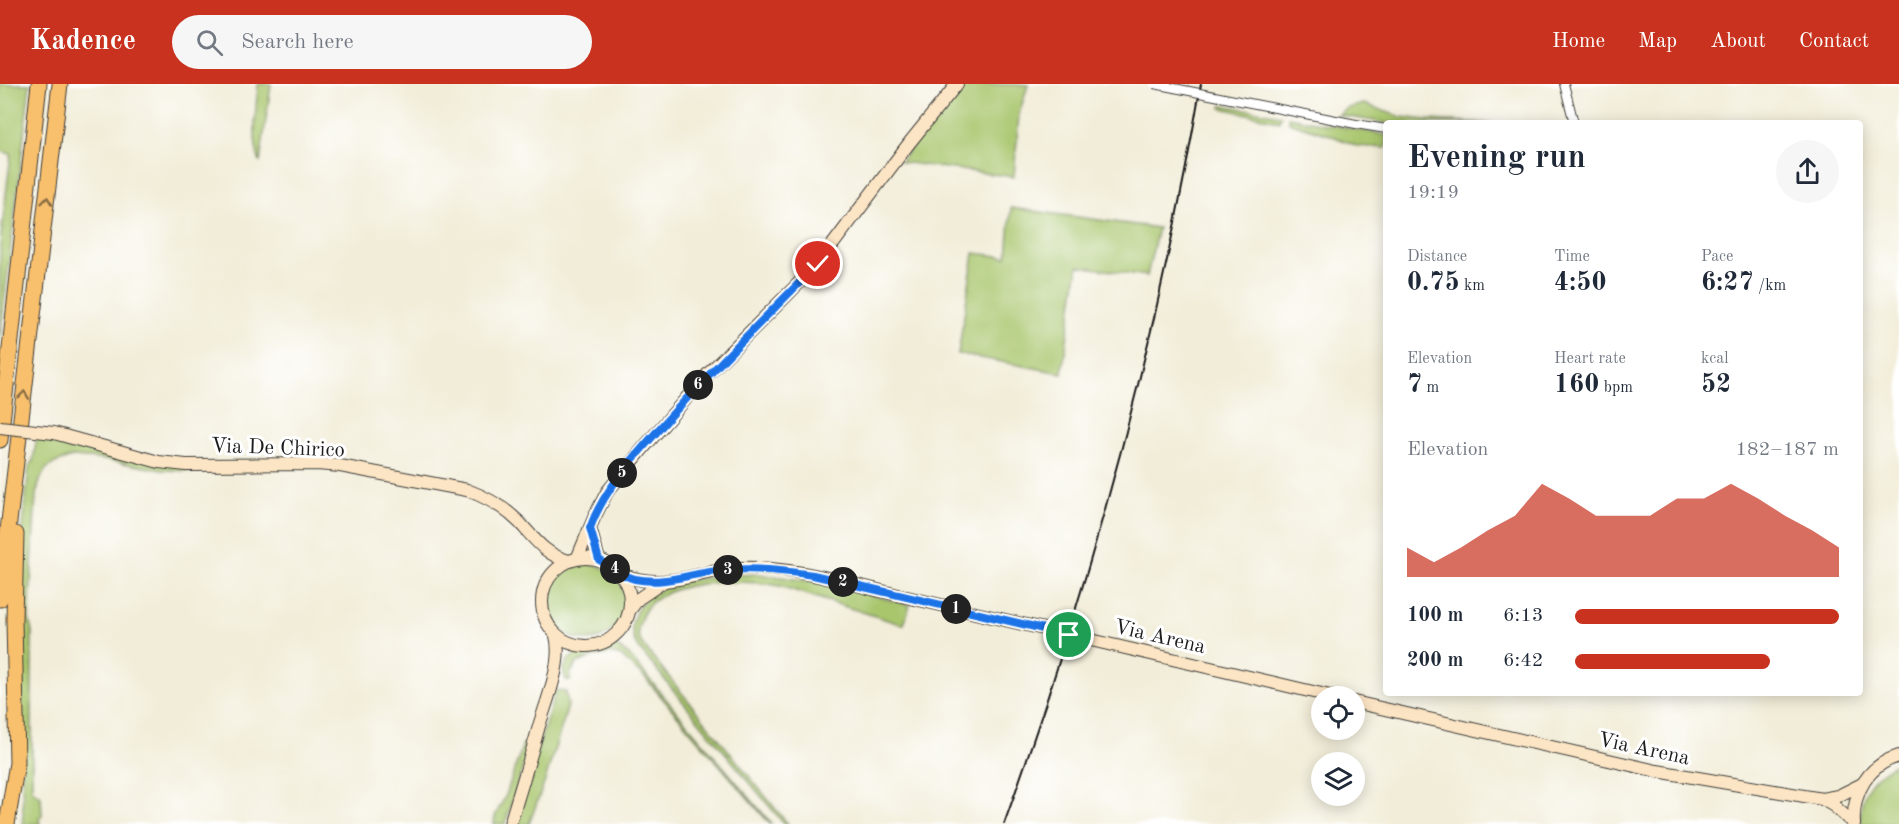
<!DOCTYPE html>
<html lang="en">
<head>
<meta charset="utf-8">
<style>
  body { margin:0; font-family:"Old Standard TT",serif; background:#f6f6f7; color:#1f2937; height:100vh; display:flex; flex-direction:column; font-size:22px; white-space:nowrap }
  * { box-sizing:border-box; margin:0 }
  p { font-size:20px; color:#747a83 }
  .icon { flex:none; width:33px; height:33px; fill:none; stroke:currentColor; stroke-width:2; stroke-linecap:round; stroke-linejoin:round }
  .map { position:relative; flex:1; overflow:hidden }
  .details { position:absolute; left:1383px; top:36px; width:480px; height:576px; display:flex; flex-direction:column; background:#fff; border-radius:6px; box-shadow:0 3px 15px #0003 }
  .details>* { flex:none }
  .fabs { position:absolute; left:1311px; top:602px; display:grid; gap:12px }
  .fabs a { display:grid; place-items:center; width:54px; height:54px; border-radius:50%; background:#fff; box-shadow:0 3px 15px #0003; font-size:30px }
  .pin { position:absolute; display:grid; place-items:center; width:51px; height:51px; color:#fff; margin:-26px; border:3px solid #fff; border-radius:50%; box-shadow:0 2px 6px #0007 }
  .km { position:absolute; width:30px; height:30px; margin:-15px; border-radius:50%; background:#222; color:#fff; font-size:16px; line-height:30px; text-align:center }
  .round { display:grid; place-items:center; flex:none; width:63px; height:63px; border-radius:32px; background:#f6f6f7 }
  .head { display:flex; align-items:center; justify-content:space-between; height:102px; padding:0 24px }
  h1 { font-size:33px; font-weight:800; line-height:45px }
  .metrics { display:grid; grid-template-columns:repeat(3,1fr); gap:9px; height:102px; padding:6px 24px }
  .metrics div { display:grid; align-content:center }
  .metrics b { font-size:26px; font-weight:800 }
  .metrics small { font-size:16px; font-weight:400 }
  .metrics p { font-size:16px }
  .chart { height:168px; padding:12px 24px }
  .chart p { display:flex; justify-content:space-between }
  .chart svg { width:100%; height:108px; margin-top:6px; fill:#c8321e; opacity:.7 }
  ul { padding:0 24px; list-style:none; font-size:20px }
  li { display:grid; grid-template-columns:96px 72px 1fr; align-items:center; height:45px }
  li i { height:15px; border-radius:8px; background:#c8321e }
  header { display:flex; align-items:center; gap:36px; box-sizing:border-box; height:84px; padding:0 30px; background:#c8321e; color:#fff }
  header strong { font-size:28px }
  nav { display:flex; gap:33px; margin-inline-start:auto; font-size:21px }
  .search { width:420px; height:54px; background:#f6f6f7; display:flex; align-items:center; gap:15px; box-sizing:border-box; padding:0 21px; border-radius:33px; color:#747a83; font-size:22px }
  .map>svg:first-child { display:block }
  .green { fill:#a9c66d; stroke:#627144; stroke-width:1.5 }
  .lines { fill:none; stroke-linecap:round; stroke-linejoin:round }
  .street-casing { stroke:#3c3b38; stroke-width:10 }
  .secondary-casing { stroke:#3c3b38; stroke-width:14 }
  .highway-casing { stroke:#3c3b38; stroke-width:17 }
  .street { stroke:#fff; stroke-width:8 }
  .secondary { stroke:#fce5c4; stroke-width:12 }
  .highway { stroke:#f8bf6c; stroke-width:15 }
  .rail { stroke:#1c1c1c; stroke-width:2 }
  .street-bridge-casing { stroke:#3c3b38; stroke-width:10; stroke-linecap:butt }
  .secondary-bridge-casing { stroke:#3c3b38; stroke-width:14; stroke-linecap:butt }
  .street-bridge { stroke:#fff; stroke-width:8 }
  .secondary-bridge { stroke:#fce5c4; stroke-width:12 }
  .oneway { stroke:#8a6e44 }
  .route-casing { stroke:#fff; stroke-width:12 }
  .route { stroke:#1a73e8; stroke-width:8 }
  .labels { text-anchor:middle; stroke-width:6; stroke-linejoin:round; paint-order:stroke }
  .street-label { font-size:21px; fill:#1c1c1c; stroke:#fff }
</style>
</head>
<body>
<header>
<strong>Kadence</strong>
<div class="search"><svg class="icon" aria-label="search" viewBox="0 0 24 24"><circle cx="10" cy="10" r="6"/><path d="M15 15l6 6"/></svg>Search here</div>
<nav><a>Home</a><a>Map</a><a>About</a><a>Contact</a></nav>
</header>
<div class="map">
<svg width="1899" height="740" viewBox="0 0 1899 740">
  <rect width="100%" height="100%" fill="#fff"/>
  <filter id="ink" filterUnits="userSpaceOnUse"><feTurbulence type="fractalNoise" baseFrequency=".0167" numOctaves="2"/><feDisplacementMap in="SourceGraphic" scale="12" xChannelSelector="R" yChannelSelector="G"/><feConvolveMatrix kernelMatrix="1 2 1 2 8 2 1 2 1" color-interpolation-filters="sRGB"/></filter>
  <filter id="wash" filterUnits="userSpaceOnUse"><feTurbulence type="fractalNoise" baseFrequency=".008" numOctaves="4" result="noise"/><feDisplacementMap in="SourceGraphic" scale="24" xChannelSelector="R" yChannelSelector="G"/><feGaussianBlur stdDeviation="1.35" result="paint"/><feColorMatrix in="noise" values="0 0 0 0 0 0 0 0 0 0 0 0 0 0 0 0 0 1.4 0 .05"/><feComposite in="paint" operator="in"/></filter>
  <g filter="url(#wash)">
    <rect width="100%" height="100%" fill="#f2edd8"/>
    <g class="green">
      <path d="M0,0h30l-30,255v-96l11,-89 -11,-3z"/>
      <path d="M258,0h13l-11,79c-9,-26 -4,-52 -2,-79z"/>
      <path d="M965,0l63,1 -9,29 -5,63 -114,-15 47,-59z"/>
      <path d="M1364,20l37,13 26,3 67,3h-108l-48,-8 10,-7z"/>
      <path d="M1222,21l59,10 -2,6 -58,-13z"/>
      <path d="M1288,33l98,18v13l-29,-2 -27,-11 -39,-12 -3,-2z"/>
      <path d="M1011,124l147,20 -11,48 -69,-10 -16,107 -104,-19 16,-101 33,4z"/>
      <path d="M37,352l156,30v5l-31,-1 -62,-11 -28,-2 -17,6 -9,6 -5,9 -5,16 -7,125 3,13v158l9,6 1,19 -3,4 1,5h-17l-4,-200 2,-79 8,-79 4,-5z"/>
      <circle cx="587" cy="518" r="38"/>
      <path d="M759,490l59,8 92,23 -6,19h-4l-120,-38c-36,-7 -131,-10 -140,37 -1,3 -3,6 -2,9 0,4 3,10 5,13l145,179h-4l-147,-178c-6,-12 -7,-19 -2,-32 15,-37 89,-39 124,-40z"/>
      <path d="M617,563l11,7 144,170h-2l-125,-146 -24,-22 -8,-2 -17,2 -19,7 -7,11v7l-4,-1 -3,-10 5,-10 8,-6z"/>
      <path d="M556,606l10,2 2,14 -23,75 -16,43h-15z"/>
      <path d="M523,660l6,3 -24,77h-11l1,-8 11,-21z"/>
      <path d="M1899,678v62h-38c-3,-31 11,-50 38,-62z"/>
    </g>
  </g>
  <g filter="url(#ink)">
    <g class="lines">
      <defs>
        <g id="street">
          <path d="M1564,0l10,39"/>
          <path d="M1356,40l30,5"/>
        </g>
        <g id="secondary">
          <path d="M54,349l105,29 27,3 131,-1 23,2 127,24c19,7 37,17 52,32 16,17 26,33 50,39"/>
          <path d="M590,444l9,32"/>
          <circle cx="586" cy="518" r="44"/>
          <path d="M577,475l17,-41 13,-26 39,-47 57,-66 115,-115 92,-122 47,-58"/>
          <path d="M622,491c13,4 26,7 41,6 25,-1 50,-12 77,-13 53,-2 106,15 158,27"/>
          <path d="M630,526l8,-11 25,-17"/>
          <path d="M1275,599l55,13"/>
          <path d="M1354,618l303,69 165,28 16,-3 24,-12"/>
          <path d="M1822,715l12,7 20,18"/>
          <path d="M510,740c10,-33 20,-65 29,-98 8,-26 24,-64 17,-90"/>
          <path d="M1854,740c-2,-31 14,-59 45,-68"/>
        </g>
        <g id="highway">
          <path d="M0,356l39,-356"/>
          <path d="M0,515l60,-515"/>
          <path d="M7,740l10,-61 -3,-143 2,-86"/>
        </g>
      </defs>
      <use href="#street" class="street-casing"/>
      <use href="#secondary" class="secondary-casing"/>
      <use href="#highway" class="highway-casing"/>
      <use href="#street" class="street"/>
      <use href="#secondary" class="secondary"/>
      <use href="#highway" class="highway"/>
      <path class="rail" d="M1004,740c87,-241 154,-487 197,-740"/>
      <defs>
        <path id="street-bridge" d="M1154,0l202,40"/>
        <g id="secondary-bridge">
          <path d="M0,343l54,6"/>
          <path d="M898,511l377,88"/>
        </g>
      </defs>
      <use href="#street-bridge" class="street-bridge-casing"/>
      <use href="#secondary-bridge" class="secondary-bridge-casing"/>
      <use href="#street-bridge" class="street-bridge"/>
      <use href="#secondary-bridge" class="secondary-bridge"/>
    </g>
    <defs><path id="oneway-chevron" d="M-2-3.5L2.5 0L-2 3.5" fill="none" stroke-width="1.6" stroke-linecap="round" stroke-linejoin="round" transform="scale(1.5)"/></defs>
    <g class="oneway">
      <use href="#oneway-chevron" transform="translate(47 117) rotate(-83)"/>
      <use href="#oneway-chevron" transform="translate(24 311) rotate(-83)"/>
    </g>
  </g>
  <g class="lines" filter="url(#ink)">
    <defs>
      <path id="route" d="M818,180c-53,54 -107,106 -157,163 -27,31 -57,62 -71,101l9,32c15,7 20,15 36,19 29,6 54,-5 82,-8 33,-4 64,-1 96,4l256,60"/>
    </defs>
    <use href="#route" class="route-casing"/>
    <use href="#route" class="route"/>
  </g>
  <g class="labels">
    <g class="street-label">
      <text transform="translate(278 363) rotate(2)" y="7">Via De Chirico</text>
      <text transform="translate(1160 552) rotate(13)" y="7">Via Arena</text>
      <text transform="translate(1644 664) rotate(12)" y="7">Via Arena</text>
    </g>
  </g>
</svg>
<div class="fabs">
<a><svg class="icon" aria-label="locate" viewBox="0 0 24 24"><circle cx="12" cy="12" r="6"/><path d="M12 2v4M12 18v4M2 12h4M18 12h4"/></svg></a>
<a><svg class="icon" aria-label="layers" viewBox="0 0 24 24"><path d="M12 4l9 5-9 5-9-5zM3 14l9 5 9-5"/></svg></a>
</div>
<div class="pin" style="left:1069px;top:551px;background:#1e9e55"><svg class="icon" aria-label="arrive" viewBox="0 0 24 24"><path d="M6 21V4h12l-3 4 3 4H6"/></svg></div>
<div class="pin" style="left:818px;top:180px;background:#d93025"><svg class="icon" aria-label="check" viewBox="0 0 24 24"><path d="M5 12l5 5 9-10"/></svg></div>
<b class="km" style="left:956px;top:525px">1</b>
<b class="km" style="left:843px;top:498px">2</b>
<b class="km" style="left:728px;top:486px">3</b>
<b class="km" style="left:615px;top:485px">4</b>
<b class="km" style="left:622px;top:389px">5</b>
<b class="km" style="left:698px;top:301px">6</b>
<section class="details">
<div class="head"><div><h1>Evening run</h1><p>19:19</p></div><a class="round"><svg class="icon" aria-label="share" viewBox="0 0 24 24"><path d="M12 15V3M7 8l5-5 5 5M5 13v7h14v-7"/></svg></a></div>
<div class="metrics">
<div><p>Distance</p><b>0.75<small> km</small></b></div>
<div><p>Time</p><b>4:50</b></div>
<div><p>Pace</p><b>6:27<small> /km</small></b></div>
</div>
<div class="metrics">
<div><p>Elevation</p><b>7<small> m</small></b></div>
<div><p>Heart rate</p><b>160<small> bpm</small></b></div>
<div><p>kcal</p><b>52</b></div>
</div>
<div class="chart"><p><span>Elevation</span>182–187 m</p>
<svg viewBox="0 0 160 44" preserveAspectRatio="none"><path d="M0 44V32L10 38L20 32L30 25L40 19L50 6L60 12L70 19L80 19L90 19L100 12L110 12L120 6L130 12L140 19L150 25L160 32V44z"/></svg>
</div>
<ul>
<li><b>100 m</b>6:13<i style="width:100%"></i></li>
<li><b>200 m</b>6:42<i style="width:74%"></i></li>
</ul>
</section>
</div>
</body>
</html>
